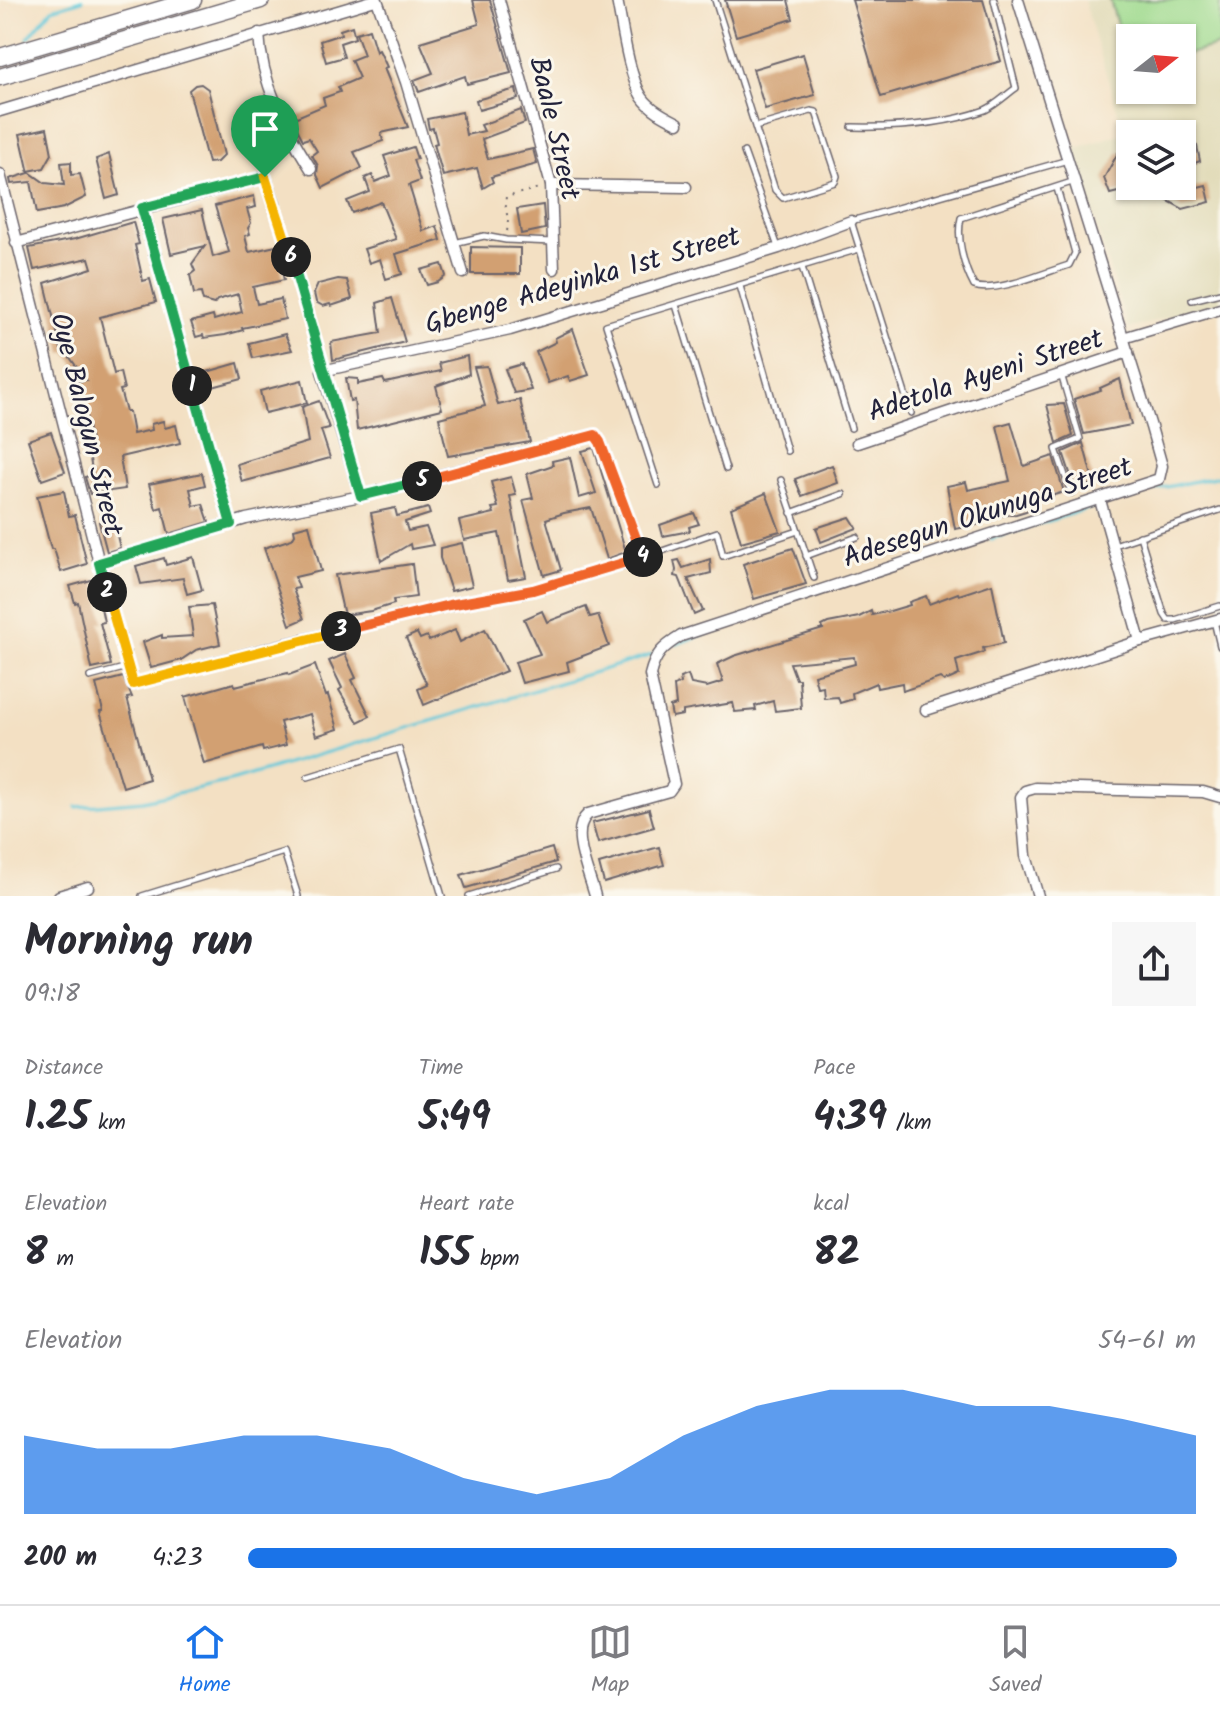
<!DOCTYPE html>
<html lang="en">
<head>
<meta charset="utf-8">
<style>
  body { margin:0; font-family:Kalam,sans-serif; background:#f7f7f7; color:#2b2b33; height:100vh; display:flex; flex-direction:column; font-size:30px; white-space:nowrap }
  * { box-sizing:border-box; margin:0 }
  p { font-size:26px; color:#7c7c81 }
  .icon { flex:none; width:44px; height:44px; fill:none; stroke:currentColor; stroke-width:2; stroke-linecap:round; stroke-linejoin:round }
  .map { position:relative; height:896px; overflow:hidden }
  .drawer { display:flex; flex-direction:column; background:#fff; flex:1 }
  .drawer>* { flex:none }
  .needle { width:52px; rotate:73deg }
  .buttons { position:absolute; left:1116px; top:24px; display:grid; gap:16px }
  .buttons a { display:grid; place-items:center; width:80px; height:80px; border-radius:0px; background:#fff; box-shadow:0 2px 6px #0004; font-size:40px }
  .pin { position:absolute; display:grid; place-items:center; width:68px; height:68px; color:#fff; margin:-82px -34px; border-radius:50% 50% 50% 0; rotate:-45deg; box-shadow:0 0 8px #0007 }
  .pin .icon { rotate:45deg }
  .km { position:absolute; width:40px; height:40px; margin:-20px; border-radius:50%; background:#222; color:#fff; font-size:22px; line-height:40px; text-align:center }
  .round { display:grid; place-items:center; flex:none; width:84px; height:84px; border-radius:0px; background:#f7f7f7 }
  .overview { display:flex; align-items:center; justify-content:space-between; height:136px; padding:0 24px }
  h1 { font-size:44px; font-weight:600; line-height:60px }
  .metrics { display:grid; grid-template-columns:repeat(3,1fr); gap:12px; height:136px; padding:8px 24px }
  .metrics div { display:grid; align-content:center }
  .metrics b { font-size:40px; font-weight:600 }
  .metrics small { font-size:22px; font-weight:400 }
  .metrics p { font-size:22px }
  .chart { height:224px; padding:16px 24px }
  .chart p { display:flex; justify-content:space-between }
  .chart svg { width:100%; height:144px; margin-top:8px; fill:#1a73e8; opacity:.7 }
  ul { padding:0 24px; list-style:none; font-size:26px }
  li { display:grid; grid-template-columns:128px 96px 1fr; align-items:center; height:60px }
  li i { height:20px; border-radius:10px; background:#1a73e8 }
  .tab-bar { display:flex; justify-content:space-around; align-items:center; height:112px; border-top:2px solid #e1e1e2; background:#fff; font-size:22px; color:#7c7c81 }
  .tab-bar a { display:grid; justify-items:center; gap:4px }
  .tab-bar .current { color:#1a73e8 }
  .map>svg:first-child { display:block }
  .built { fill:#e2dcba; fill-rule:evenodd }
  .green { fill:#9fda8e; stroke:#607e64; stroke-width:2 }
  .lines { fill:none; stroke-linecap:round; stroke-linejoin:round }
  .stream { stroke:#5fc8da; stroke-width:3 }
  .building { fill:#d2a072 }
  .lane-casing { stroke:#6b646b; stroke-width:8 }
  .street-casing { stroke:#6b646b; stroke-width:13 }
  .primary-casing { stroke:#6b646b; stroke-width:19 }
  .path { stroke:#6b646b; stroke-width:2; stroke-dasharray:2 6; stroke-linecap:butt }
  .lane { stroke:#fff; stroke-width:5 }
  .street { stroke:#fff; stroke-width:10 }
  .primary { stroke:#fff; stroke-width:16 }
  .split-1-casing { stroke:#fff; stroke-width:16 }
  .split-2-casing { stroke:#fff; stroke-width:16 }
  .split-3-casing { stroke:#fff; stroke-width:16 }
  .split-4-casing { stroke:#fff; stroke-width:16 }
  .split-5-casing { stroke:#fff; stroke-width:16 }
  .split-6-casing { stroke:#fff; stroke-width:16 }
  .split-7-casing { stroke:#fff; stroke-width:16 }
  .split-1 { stroke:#22a559; stroke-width:10 }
  .split-2 { stroke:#22a559; stroke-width:10 }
  .split-3 { stroke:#f5b400; stroke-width:10 }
  .split-4 { stroke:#f0652b; stroke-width:10 }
  .split-5 { stroke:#f0652b; stroke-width:10 }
  .split-6 { stroke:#22a559; stroke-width:10 }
  .split-7 { stroke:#f5b400; stroke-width:10 }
  .labels { text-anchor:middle; stroke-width:6; stroke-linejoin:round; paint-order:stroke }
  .street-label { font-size:28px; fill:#22223b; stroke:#fbf7ec }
</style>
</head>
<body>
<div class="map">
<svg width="1220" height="896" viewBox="0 0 1220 896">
  <rect width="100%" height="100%" fill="#fbf7ec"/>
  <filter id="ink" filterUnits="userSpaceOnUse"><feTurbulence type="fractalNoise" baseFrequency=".0125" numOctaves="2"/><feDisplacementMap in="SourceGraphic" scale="16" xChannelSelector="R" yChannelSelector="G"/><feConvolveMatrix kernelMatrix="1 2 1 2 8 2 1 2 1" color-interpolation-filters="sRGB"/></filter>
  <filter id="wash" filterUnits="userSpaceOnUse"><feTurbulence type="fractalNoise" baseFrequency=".006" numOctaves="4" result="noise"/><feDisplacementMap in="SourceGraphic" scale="32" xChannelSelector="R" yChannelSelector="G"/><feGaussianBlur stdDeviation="1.8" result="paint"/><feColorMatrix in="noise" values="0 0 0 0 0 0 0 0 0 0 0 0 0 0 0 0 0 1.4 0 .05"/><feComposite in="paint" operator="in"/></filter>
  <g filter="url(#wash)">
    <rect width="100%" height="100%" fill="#f3e0c3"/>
    <path class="built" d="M1084,0h136v302l-92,27 -55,-180 51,-16zM1130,38h52v52h-52zM1130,134h52v52h-52z"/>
    <path class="green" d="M1110,0h110v45l-38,11v-18h-52v31z"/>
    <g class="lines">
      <g class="stream">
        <path d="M28,38l24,-29 30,-9"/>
        <path d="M1152,490l68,-14"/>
        <path d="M991,539l143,-45"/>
        <path d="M677,644l34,-13"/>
        <path d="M76,807l67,-6 91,-21 418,-125"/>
      </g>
    </g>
    <g id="blocks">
      <g class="building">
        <path d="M473,0h17l21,73 -44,11 -2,-8 -46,16 -5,-12 19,-7 -13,-31 59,-18z"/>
        <path d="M725,0h63l5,19 -57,17z"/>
        <path d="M852,0h131l18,61 -120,36z"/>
        <path d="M352,26l3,12 -15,5 4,14 -18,5 -6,-21 21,-7 -1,-4z"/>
        <path d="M369,29l7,23 3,-2 8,17 -3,1 24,59 -27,6 2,8 -29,11 8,16 -39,20 -6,-13 1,-9 -6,-11 5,-4 -8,-13 -6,2 -11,-21 33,-14 -2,-7 17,-6 -2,-5 21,-9 -8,-18 13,-5 -8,-22z"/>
        <path d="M803,54l12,41 -50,14 -12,-40z"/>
        <path d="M201,84l7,5 16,66 -7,7 -9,1 -19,-73 6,-5z"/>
        <path d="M516,89l2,10 -39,11 -3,-10z"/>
        <path d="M521,110l4,13 -43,16 6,20 45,-10 4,15 -46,13 2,5 -10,6 -6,-20 -34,8 -9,-32 3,-1 -4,-15 -4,1 -2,-10 35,-7 4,23 18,-4 -3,-6z"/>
        <path d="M47,128l5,26 -8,14 -16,3 17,12 19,2 -3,-22 10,-1v13l9,-1 6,23 -22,11 -27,5 -6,-31 -20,2 -1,-5 19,-6 -9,-39z"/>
        <path d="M1182,137l15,9 3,15 -16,6z"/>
        <path d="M413,147l4,12 -4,1 7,21 -11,4 14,46 14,-5 4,14 -45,14 6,20 -16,5 -6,-20 -11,4 -5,-14 32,-10 -15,-37 -29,11 -5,-12 23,-9 -5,-14 7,-3 3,7 16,-6 -7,-20z"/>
        <path d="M1130,151v15l-3,2 -4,13 3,9 -16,4 -6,-16 14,-25z"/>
        <path d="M109,154l10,41 -13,4 -10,-40z"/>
        <path d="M1206,185l4,17 -27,7 -42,-23h38l7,4z"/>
        <path d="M254,196l2,11 -9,2 4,14 -3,5 2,6 -5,2 4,16 27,-6 8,34 -31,7 4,17 24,-5 4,20 -43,9 1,2 -18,5 -21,3 -1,-3 -7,2 -5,-15 22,-6 1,4 28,-8 -4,-18 -21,6 -3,4 -11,-3 -2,-8 -7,1 -4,-19 5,-4 -3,-7 13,-18 -34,8 -8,-35 39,-9 11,47 16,-5 -14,-46z"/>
        <path d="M543,205l2,24 -24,5 -4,-25z"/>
        <path d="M133,222l6,22 -4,1 8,36 7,-2 6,23 -56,15 14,57 6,-2 4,17 -4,1 6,22h3l4,22 19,-4 -1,-6 12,-3 2,7 11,-3 4,18 -60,14 5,32 -35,5 -5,-17 8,-2 -6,-32 4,-1 -5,-27 -4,1 1,-18 -3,1 -4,-17 10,-2 -20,-28 -4,1 -17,-70 47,-15 -3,-10 -55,12 -5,-22 46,-9z"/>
        <path d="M471,247l49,1v26h-49z"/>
        <path d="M442,264l4,12 -8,6 -11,3 -6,-15z"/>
        <path d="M338,279l9,1 5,19 -21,7 -1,-2 -7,2 -7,-4 -2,-9 4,-9z"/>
        <path d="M392,298l13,44 -72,18 -2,-18 50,-9 -4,-30z"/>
        <path d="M573,329l16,46 -19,6 -2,-5 -20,7 -12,-31 20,-10 -1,-4z"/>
        <path d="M285,334l7,16 -39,8 -4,-15z"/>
        <path d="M467,356l2,18 -33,12 6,23 -85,21 -3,-30 -4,1 -4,-23 12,1v5l25,-5 2,4 56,-12 -2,-8z"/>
        <path d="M238,363l4,16 -37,10 -5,-15z"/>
        <path d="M522,364l9,26 -17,3 -9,-24z"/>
        <path d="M487,366l11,39 22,-5 10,42 -82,14 -9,-38 46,-12 -11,-39z"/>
        <path d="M1120,379l11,46 -47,9 -10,-35 27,-9 -1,-2z"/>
        <path d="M302,380l5,23 -42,10 -5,-22z"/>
        <path d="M319,401l10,27 -8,2 9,28 -88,24 -5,-18 71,-22 -6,-35z"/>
        <path d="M1064,404l9,32 -16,7 -10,-38z"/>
        <path d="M1011,422l13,44 29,-10 11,36 -30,9 2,7 -20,6 -40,4 1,7 -22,4 -8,-43 19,-4 2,8 42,-9 -13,-55z"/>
        <path d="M51,432l14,40 -23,8 -14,-40z"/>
        <path d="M1083,443l11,41 -19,4 -12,-36z"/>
        <path d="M594,448l32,104 -19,7 -16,-51 -27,5 -18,6 15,51 -17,5 -21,-75 10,-2 -6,-24 26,-9 -1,-4 18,-4 9,41 17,-5 -14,-42z"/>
        <path d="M832,465l6,18 -36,13 -7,-17z"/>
        <path d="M202,473l3,12 -15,4 4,17 9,-2 6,18 -40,12 -7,-27 -6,2 -7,-25z"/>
        <path d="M511,477l5,18 -6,1 16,81 -18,3 -9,-47 -35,7 -5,-19 35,-8 -2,-5 6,-1 -7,-25z"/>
        <path d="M64,491l5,25 6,-1 12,49 -26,8 -7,-23h-3l-14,-53z"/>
        <path d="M766,493l14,38 -39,11 -10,-34z"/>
        <path d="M395,508l2,8 31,-8 2,6 -25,8 3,9 18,-4 7,18 -22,4 -1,-5 -29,17 -10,-48z"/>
        <path d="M694,513l5,11 -10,3 1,4 -27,5 -3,-11z"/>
        <path d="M850,517l7,11 -36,14 -5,-14z"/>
        <path d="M113,519l7,29 -13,4 -8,-30z"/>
        <path d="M309,525l12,46 -26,6 4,11 -6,1 11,30 -14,6 -26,-77 28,-9 3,-5 -1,-5z"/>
        <path d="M462,543l10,43 -21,5 -11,-33v-10z"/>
        <path d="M793,548l13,36 -52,15 -11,-35z"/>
        <path d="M193,557l9,33 -15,4 -4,-16 -42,6 -5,-18 28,-8 2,7z"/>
        <path d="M710,559l1,14 -23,6 15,32 -9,4 -15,-38 -4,-1 1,-6 -2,-9 5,-1 4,8z"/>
        <path d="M412,564l4,33 -23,3 1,4 -23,7 -27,4 -9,-40z"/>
        <path d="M95,579l9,43 -4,1 11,42 -19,4 -14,-67 -3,1 -5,-17z"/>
        <path d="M992,584l12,59 -21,5 1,4 -28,9 3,14 -9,4 -6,2 -4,-3 -37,13 -1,-8 -25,5 -1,-5 -24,10 1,6 -13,4 -2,-6 -14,1 -1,-12 -6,1 -3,-12 41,-11 -1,-7 -64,6 6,16h3l2,29 -26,3 -2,-10 -18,5 1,4 -21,2 -2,-9 -50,8v4l-11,2 -2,-10 6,-2 -2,-19 7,-3 -1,-5 8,-3 3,9 16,3 16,-5 -6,-18 17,-8 89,-27 -1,-3 6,-3 31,-6 12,-6 1,4 18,-4 20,-6 -1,-3 17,-6 3,8 29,-11 1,2z"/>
        <path d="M212,605l8,39 -24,6 -15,10 -30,8 -8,-26 19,-7v3l31,-2 -4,-29z"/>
        <path d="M586,607l4,10 8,-2 11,31 -42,16 2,9 -47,12 -7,-21 25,-8 -16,-35 18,-8 5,11z"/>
        <path d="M485,629l21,42 -82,34 -6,-16 9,-4 -21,-47 11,-5 3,6 7,-3 2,5 26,-11 5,12z"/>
        <path d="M345,654l11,24 -4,2 18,36 -12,6 -19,-32 3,-2 -13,-27z"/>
        <path d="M315,665l11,31 2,-1 10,34 -22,7 -6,-22 -30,8 6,23 -23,6 -1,-4 -58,17 -19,-67 49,-14 1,3 53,-13 1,2z"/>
        <path d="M123,677l9,20 -5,1 22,81 -26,8 -23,-75 3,-1 -7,-27z"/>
        <path d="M649,809l5,18 -56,16 -6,-20z"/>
        <path d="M659,847l5,18 -60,18 -5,-19z"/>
        <path d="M552,848l4,14 -90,26 -5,-13z"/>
      </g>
    </g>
  </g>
  <g filter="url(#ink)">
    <use href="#blocks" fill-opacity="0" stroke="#6b646b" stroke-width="2"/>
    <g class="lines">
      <defs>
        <g id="lane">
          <path d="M715,0l60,190 8,8 52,-16 2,-6 -21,-64 -5,-1 -56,16"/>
          <path d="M852,127c44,1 91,-2 133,-17 11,-5 21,-15 31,-22l-22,-88"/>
          <path d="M744,152l34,95"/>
          <path d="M1057,188l18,65 -6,12c-23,7 -74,29 -95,21 -10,-18 -18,-48 -13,-68l114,-37"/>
          <path d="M454,243l30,-7 22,4 47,2"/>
          <path d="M802,267l49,161"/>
          <path d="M740,286l47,165"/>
          <path d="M1192,300l28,-7"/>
          <path d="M676,305l50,164"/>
          <path d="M1061,374l19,65 -24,10 15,44"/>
          <path d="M911,413l-60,-192 217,-61"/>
          <path d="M781,480l33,98"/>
          <path d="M658,485l-52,-160 253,-76"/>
          <path d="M791,513l52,-19"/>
          <path d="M1140,536l24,78 4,6h7l45,-14"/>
          <path d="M1114,545l106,-35"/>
          <path d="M806,556l51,-19"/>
          <path d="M645,557l72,-25 6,24 75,-25"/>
          <path d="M1214,621l6,25"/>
          <path d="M90,677l38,-10"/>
          <path d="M308,777l91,-28 43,147"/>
          <path d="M142,896l142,-44 14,44"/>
          <path d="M469,896l87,-27"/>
        </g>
        <g id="street">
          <path d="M377,0l29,82 57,191"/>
          <path d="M499,0l52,185 3,84"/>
          <path d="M617,0c5,25 12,77 25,97 8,12 24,20 36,26"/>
          <path d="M259,33c2,50 26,95 52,136"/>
          <path d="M0,111l375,-111"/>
          <path d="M0,174l99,389 34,121 148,-39 168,-40 84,-15 110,-33 -43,-115 -5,-7 -234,61 -115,23 -147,44"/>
          <path d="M551,185l135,2"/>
          <path d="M142,208l89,316"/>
          <path d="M16,243l249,-66 10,27"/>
          <path d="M1123,338l97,-29"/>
          <path d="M857,443l271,-91"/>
          <path d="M361,496l-39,-125 188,-41 269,-82 72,-27"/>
          <path d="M1100,500l40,141"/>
          <path d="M926,710l214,-69 80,-22"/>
          <path d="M59,896l29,-9"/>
          <path d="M595,896c-5,-21 -27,-65 -7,-82l81,-23 5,-7 -24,-109c5,-21 13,-28 31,-39l478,-157 3,-13 -11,-39 -133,-427"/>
          <path d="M1038,896l-12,-40 -5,-59 4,-6 10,-3 168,4 17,5"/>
        </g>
        <g id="primary">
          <path d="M0,57l193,-57"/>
          <path d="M0,77l261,-77"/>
        </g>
      </defs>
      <use href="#lane" class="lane-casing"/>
      <use href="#street" class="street-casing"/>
      <use href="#primary" class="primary-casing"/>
      <g class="path">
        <path d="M278,213l41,147"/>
        <path d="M507,231c3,-13 -3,-22 -1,-34l33,-9"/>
      </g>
      <use href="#lane" class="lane"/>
      <use href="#street" class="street"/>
      <use href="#primary" class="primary"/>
    </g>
  </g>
  <g class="lines" filter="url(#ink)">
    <defs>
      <path id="split-1" d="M192,386l-50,-178 123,-31"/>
      <path id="split-2" d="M107,592l-8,-29 132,-39 -39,-138"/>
      <path id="split-3" d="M107,592l26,92 208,-53"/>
      <path id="split-4" d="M341,631l108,-26 84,-15 110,-33"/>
      <path id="split-5" d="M422,481l173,-46 5,7 43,115"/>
      <path id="split-6" d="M291,257l70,239 61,-15"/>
      <path id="split-7" d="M265,177l26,80"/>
    </defs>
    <use href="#split-1" class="split-1-casing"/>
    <use href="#split-2" class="split-2-casing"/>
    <use href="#split-3" class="split-3-casing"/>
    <use href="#split-4" class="split-4-casing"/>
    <use href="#split-5" class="split-5-casing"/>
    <use href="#split-6" class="split-6-casing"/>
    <use href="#split-7" class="split-7-casing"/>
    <use href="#split-1" class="split-1"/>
    <use href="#split-2" class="split-2"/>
    <use href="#split-3" class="split-3"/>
    <use href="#split-4" class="split-4"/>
    <use href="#split-5" class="split-5"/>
    <use href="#split-6" class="split-6"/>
    <use href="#split-7" class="split-7"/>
  </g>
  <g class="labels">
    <g class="street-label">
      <text transform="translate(556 128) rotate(77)" y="10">Baale Street</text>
      <text transform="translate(582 279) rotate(-16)" y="10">Gbenge Adeyinka 1st Street</text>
      <text transform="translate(985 374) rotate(-18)" y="10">Adetola Ayeni Street</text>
      <text transform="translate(88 424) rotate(76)" y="10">Oye Balogun Street</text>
      <text transform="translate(987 511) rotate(-18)" y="10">Adesegun Okunuga Street</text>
    </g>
  </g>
</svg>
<div class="buttons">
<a><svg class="needle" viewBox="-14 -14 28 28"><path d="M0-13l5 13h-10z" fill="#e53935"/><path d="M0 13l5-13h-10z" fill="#7c7c81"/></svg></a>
<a><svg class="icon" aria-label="layers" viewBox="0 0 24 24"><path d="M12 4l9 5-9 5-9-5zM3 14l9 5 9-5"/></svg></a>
</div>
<div class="pin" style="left:265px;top:177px;background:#1e9e55"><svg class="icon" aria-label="arrive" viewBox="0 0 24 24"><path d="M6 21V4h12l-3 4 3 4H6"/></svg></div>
<b class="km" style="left:192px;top:386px">1</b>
<b class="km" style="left:107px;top:592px">2</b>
<b class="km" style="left:341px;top:631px">3</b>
<b class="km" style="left:643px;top:557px">4</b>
<b class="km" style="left:422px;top:481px">5</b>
<b class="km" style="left:291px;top:257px">6</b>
</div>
<section class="drawer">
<div class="overview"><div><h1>Morning run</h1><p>09:18</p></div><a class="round"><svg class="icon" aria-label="share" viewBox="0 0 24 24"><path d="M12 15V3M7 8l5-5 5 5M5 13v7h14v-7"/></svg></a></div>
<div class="metrics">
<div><p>Distance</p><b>1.25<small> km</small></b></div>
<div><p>Time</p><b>5:49</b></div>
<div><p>Pace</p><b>4:39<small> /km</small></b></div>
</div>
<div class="metrics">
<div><p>Elevation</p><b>8<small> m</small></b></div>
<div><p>Heart rate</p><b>155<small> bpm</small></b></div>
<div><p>kcal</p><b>82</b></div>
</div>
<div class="chart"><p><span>Elevation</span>54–61 m</p>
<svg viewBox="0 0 160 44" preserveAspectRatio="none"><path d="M0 44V20L10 24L20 24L30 20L40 20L50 24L60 33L70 38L80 33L90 20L100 11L110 6L120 6L130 11L140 11L150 15L160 20V44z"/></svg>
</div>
<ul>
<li><b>200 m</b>4:23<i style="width:98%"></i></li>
</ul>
</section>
<nav class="tab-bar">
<a class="current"><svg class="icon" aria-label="home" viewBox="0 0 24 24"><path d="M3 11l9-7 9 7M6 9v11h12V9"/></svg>Home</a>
<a><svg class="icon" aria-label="map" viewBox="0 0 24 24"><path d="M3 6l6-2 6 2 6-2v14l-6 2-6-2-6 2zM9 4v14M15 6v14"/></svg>Map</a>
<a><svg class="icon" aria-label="saved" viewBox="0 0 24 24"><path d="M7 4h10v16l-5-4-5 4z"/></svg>Saved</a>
</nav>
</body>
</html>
